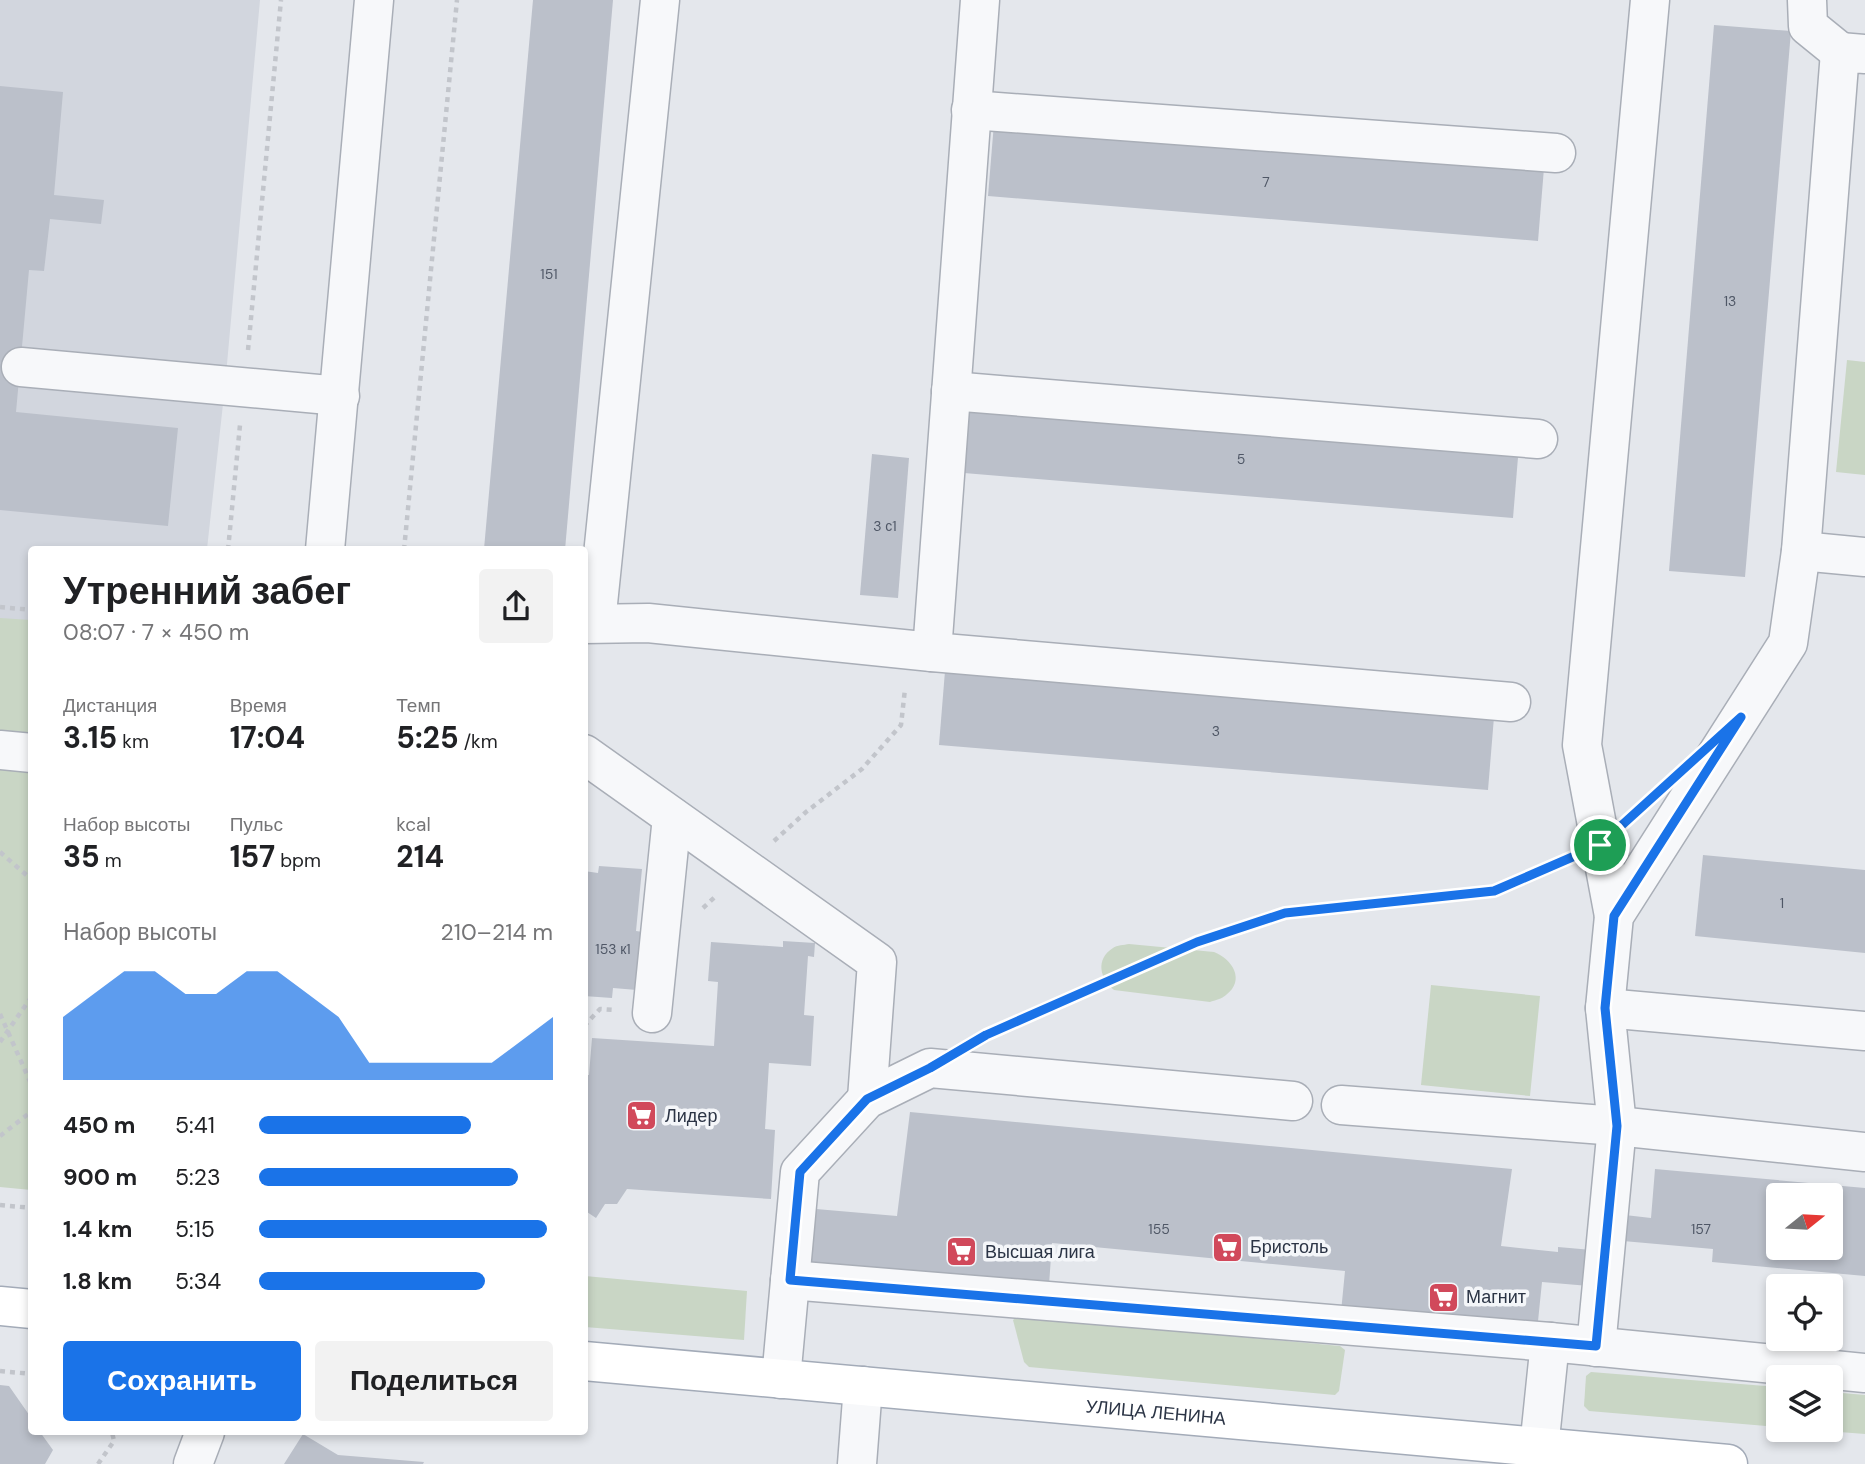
<!DOCTYPE html>
<html lang="ru">
<head>
<meta charset="utf-8">
<style>
  body { margin:0; font-family:"DM Sans",sans-serif; background:#f2f2f2; color:#202124; height:100vh; display:flex; flex-direction:column; font-size:26px; white-space:nowrap }
  * { box-sizing:border-box; margin:0 }
  p { font-size:23px; color:#757577 }
  .icon { flex:none; width:38px; height:38px; fill:none; stroke:currentColor; stroke-width:2; stroke-linecap:round; stroke-linejoin:round }
  .map { position:relative; flex:1; overflow:hidden }
  .sheet { position:absolute; left:28px; top:546px; width:560px; height:889px; display:flex; flex-direction:column; background:#fff; border-radius:7px; box-shadow:0 4px 10px #0003 }
  .sheet>* { flex:none }
  .needle { width:46px; rotate:72deg }
  .buttons { position:absolute; left:1766px; top:1183px; display:grid; gap:14px }
  .buttons a { display:grid; place-items:center; width:77px; height:77px; border-radius:7px; background:#fff; box-shadow:0 4px 10px #0003; font-size:35px }
  .pin { position:absolute; display:grid; place-items:center; width:60px; height:60px; color:#fff; margin:-30px; border:4px solid #fff; border-radius:50%; box-shadow:0 2px 7px #0007 }
  .round { display:grid; place-items:center; flex:none; width:74px; height:74px; border-radius:7px; background:#f2f2f2 }
  .summary { display:flex; align-items:center; justify-content:space-between; height:119px; padding:0 35px }
  h1 { font-size:38px; font-weight:700; line-height:52px }
  .figures { display:grid; grid-template-columns:repeat(3,1fr); gap:10px; height:119px; padding:7px 35px }
  .figures div { display:grid; align-content:center }
  .figures b { font-size:30px; font-weight:700 }
  .figures small { font-size:19px; font-weight:400 }
  .figures p { font-size:19px }
  .chart { height:196px; padding:14px 35px }
  .chart p { display:flex; justify-content:space-between }
  .chart svg { width:100%; height:126px; margin-top:7px; fill:#1a73e8; opacity:.7 }
  .action { display:flex; gap:14px; margin-top:auto; padding:14px 35px }
  .action a { flex:1; height:80px; border-radius:7px; background:#1a73e8; color:#fff; font-size:28px; font-weight:700; line-height:80px; text-align:center }
  .action a+a { background:#f2f2f2; color:#202124 }
  ul { padding:0 35px; list-style:none; font-size:23px }
  li { display:grid; grid-template-columns:112px 84px 1fr; align-items:center; height:52px }
  li i { height:18px; border-radius:9px; background:#1a73e8 }
  .map>svg:first-child { display:block }
  .built { fill:#d2d6de }
  .green { fill:#c9d6c5 }
  .building { fill:#bbc0ca; fill-rule:evenodd }
  .lines { fill:none; stroke-linecap:round; stroke-linejoin:round }
  .minor-casing { stroke:#a9aeb7; stroke-width:41 }
  .major-casing { stroke:#a3abb8; stroke-width:41 }
  .path { stroke:#c2c5cb; stroke-width:4.5; stroke-dasharray:5 5; stroke-linecap:butt }
  .minor { stroke:#f7f8fa; stroke-width:38 }
  .major { stroke:#fff; stroke-width:38 }
  .route-casing { stroke:#fff; stroke-width:14 }
  .route { stroke:#1a73e8; stroke-width:9 }
  .labels { text-anchor:middle; stroke-width:7; stroke-linejoin:round; paint-order:stroke }
  .number-label { font-size:14px; fill:#4f5766 }
  .poi-label { font-size:18px; fill:#2b3445; stroke:#f4f6f9; text-anchor:start }
  .street-label { font-size:18px; fill:#2b3445; stroke:#f4f6f9 }
</style>
</head>
<body>
<div class="map">
<svg width="1865" height="1464" viewBox="0 0 1865 1464">
  <rect width="100%" height="100%" fill="#e4e7ec"/>
  <path class="built" d="M0,0h260l-35,386 -18,163 -175,1 -1,635 -31,-3z"/>
  <g class="green">
    <path d="M1847,360l18,2v113l-29,-3z"/>
    <path d="M0,618l31,2v570l-31,-3z"/>
    <path d="M1129,944l85,8c18,7 32,28 12,43 -4,4 -11,5 -16,7l-96,-12c-14,-11 -19,-31 -1,-42 4,-3 11,-3 16,-4z"/>
    <path d="M1431,985l109,11 -10,100 -109,-11z"/>
    <path d="M585,1276l162,15 -3,49 -159,-13z"/>
    <path d="M1018,1316l322,30 5,4 -6,41 -4,4 -306,-28 -5,-5 -11,-42z"/>
    <path d="M1591,1372l187,15v40l-189,-16 -5,-5 2,-30z"/>
    <path d="M1831,1392l34,3v39l-51,-4h16z"/>
  </g>
  <g class="building">
    <path d="M533,0h80l-48,550h-71l-10,-1z"/>
    <path d="M1714,25l77,6 -46,546 -76,-6z"/>
    <path d="M0,86l63,6 -9,103 50,5 -3,24 -51,-5 -6,52 -15,-1 -13,142 162,16 -10,98 -168,-16z"/>
    <path d="M994,123l550,45 -6,73 -550,-45z"/>
    <path d="M969,400l550,45 -6,73 -549,-45z"/>
    <path d="M872,454l37,4 -11,140 -38,-3z"/>
    <path d="M945,671l549,46 -6,73 -549,-45z"/>
    <path d="M1703,855l162,15v83l-170,-17z"/>
    <path d="M599,866l43,3 -6,62 7,1 -6,58 -24,-2 -1,10 -28,-2v-125l14,2z"/>
    <path d="M783,941l32,2 -1,14 -6,-1 -4,59 10,1 -3,50 -42,-3 -4,66 10,1 -4,69 -144,-10 -10,15h-12l-9,14 -12,-8 2,-94h-2v-41h5l3,-37 122,8 4,-64 -10,-1 3,-39 72,5z"/>
    <path d="M910,1112l602,57 -11,77 57,6v-5l34,3 -3,36 -47,-4 -5,49 -196,-19 4,-41 -293,-28 -3,42 -238,-22 5,-54 81,7z"/>
    <path d="M1655,1169l210,19v88l-153,-14 1,-13 -90,-8 2,-26 26,3zM1778,1195h52v53h-52z"/>
    <path d="M0,1385l9,1 23,33v13h8l13,18 -8,14h-45z"/>
    <path d="M303,1434l35,21 86,7 -1,2h-139z"/>
  </g>
  <g class="lines">
    <defs>
      <g id="minor">
        <path d="M1807,0l1,26 32,26"/>
        <path d="M971,110l585,43"/>
        <path d="M21,367l319,29"/>
        <path d="M951,391l587,48"/>
        <path d="M325,550l49,-550"/>
        <path d="M1801,551l64,6"/>
        <path d="M596,623l64,-623"/>
        <path d="M584,624l64,-1 284,29 48,-652"/>
        <path d="M932,652l579,50"/>
        <path d="M0,750l32,3"/>
        <path d="M584,754l293,208 -10,137"/>
        <path d="M1614,916l-32,-171 68,-745"/>
        <path d="M1605,1008l260,23"/>
        <path d="M652,1013l20,-196"/>
        <path d="M1341,1105l276,21 248,26"/>
        <path d="M790,1280l760,62 315,31"/>
        <path d="M1596,1347l21,-221 -12,-118 9,-92 174,-273 13,-92 39,-499 25,2"/>
        <path d="M781,1379l19,-207 67,-73 63,-31 363,33"/>
        <path d="M1539,1448l11,-106"/>
        <path d="M193,1464l12,-32"/>
        <path d="M857,1464l6,-78"/>
      </g>
      <g id="major">
        <path d="M0,1306l32,3"/>
        <path id="s1" d="M584,1361l1144,103"/>
      </g>
    </defs>
    <use href="#minor" class="minor-casing"/>
    <use href="#major" class="major-casing"/>
    <g class="path">
      <path d="M248,350l33,-350"/>
      <path d="M228,550l12,-125"/>
      <path d="M404,550l53,-550"/>
      <path d="M0,607l32,3"/>
      <path d="M774,841l32,-29 56,-43 39,-44 4,-36"/>
      <path d="M0,852l32,28"/>
      <path d="M703,908l14,-13"/>
      <path d="M0,1014l32,72"/>
      <path d="M584,1026l16,-17 15,1"/>
      <path d="M992,1032l205,-90 88,-29 209,-22 70,-30"/>
      <path d="M0,1042l32,-46"/>
      <path d="M0,1136l32,-25"/>
      <path d="M0,1205l32,3"/>
      <path d="M0,1371l32,3"/>
      <path d="M98,1464l16,-23 -2,-9"/>
    </g>
    <use href="#minor" class="minor"/>
    <use href="#major" class="major"/>
  </g>
  <g class="lines">
    <defs>
      <path id="route" d="M1741,717l-127,199 -9,92 12,118 -21,220 -806,-66 10,-108 67,-73 63,-31 56,-33 211,-93 88,-29 209,-22 106,-46z"/>
    </defs>
    <use href="#route" class="route-casing"/>
    <use href="#route" class="route"/>
  </g>
  <defs>
    <symbol id="supermarket-square" viewBox="-11 -11 22 22"><rect x="-9" y="-9" width="18" height="18" rx="4" fill="#d1495b" stroke="#f4f6f9"/><path d="M-6-5.5h2.5l.6 2H6L4.5 2H-2.5L-4.4-4H-6ZM-1.5 3.2a1.3 1.3 0 1 0 .1 0ZM3 3.2a1.3 1.3 0 1 0 .1 0Z" fill="#fff"/></symbol>
  </defs>
  <g fill-rule="evenodd">
    <use href="#supermarket-square" x="624" y="1098" width="35" height="35"/>
    <use href="#supermarket-square" x="1210" y="1230" width="35" height="35"/>
    <use href="#supermarket-square" x="944" y="1234" width="35" height="35"/>
    <use href="#supermarket-square" x="1426" y="1280" width="35" height="35"/>
  </g>
  <g class="labels">
    <g class="number-label">
      <text x="1266" y="187">7</text>
      <text x="549" y="279">151</text>
      <text x="1730" y="306">13</text>
      <text x="1241" y="464">5</text>
      <text x="885" y="531">3 с1</text>
      <text x="1216" y="736">3</text>
      <text x="1782" y="908">1</text>
      <text x="613" y="954">153 к1</text>
      <text x="1159" y="1234">155</text>
      <text x="1701" y="1234">157</text>
    </g>
    <g class="poi-label">
      <text x="665" y="1122">Лидер</text>
      <text x="1250" y="1253">Бристоль</text>
      <text x="985" y="1258">Высшая лига</text>
      <text x="1466" y="1303">Магнит</text>
    </g>
    <g class="street-label">
      <text dy="6" stroke="none"><textPath href="#s1" startOffset="574">УЛИЦА ЛЕНИНА</textPath></text>
    </g>
  </g>
</svg>
<div class="buttons">
<a><svg class="needle" viewBox="-14 -14 28 28"><path d="M0-13l5 13h-10z" fill="#e53935"/><path d="M0 13l5-13h-10z" fill="#757577"/></svg></a>
<a><svg class="icon" aria-label="locate" viewBox="0 0 24 24"><circle cx="12" cy="12" r="6"/><path d="M12 2v4M12 18v4M2 12h4M18 12h4"/></svg></a>
<a><svg class="icon" aria-label="layers" viewBox="0 0 24 24"><path d="M12 4l9 5-9 5-9-5zM3 14l9 5 9-5"/></svg></a>
</div>
<div class="pin" style="left:1600px;top:845px;background:#1e9e55"><svg class="icon" aria-label="arrive" viewBox="0 0 24 24"><path d="M6 21V4h12l-3 4 3 4H6"/></svg></div>
<section class="sheet">
<div class="summary"><div><h1>Утренний забег</h1><p>08:07 · 7 × 450 m</p></div><a class="round"><svg class="icon" aria-label="share" viewBox="0 0 24 24"><path d="M12 15V3M7 8l5-5 5 5M5 13v7h14v-7"/></svg></a></div>
<div class="figures">
<div><p>Дистанция</p><b>3.15<small> km</small></b></div>
<div><p>Время</p><b>17:04</b></div>
<div><p>Темп</p><b>5:25<small> /km</small></b></div>
</div>
<div class="figures">
<div><p>Набор высоты</p><b>35<small> m</small></b></div>
<div><p>Пульс</p><b>157<small> bpm</small></b></div>
<div><p>kcal</p><b>214</b></div>
</div>
<div class="chart"><p><span>Набор высоты</span>210–214 m</p>
<svg viewBox="0 0 160 44" preserveAspectRatio="none"><path d="M0 44V22L10 14L20 6L30 6L40 14L50 14L60 6L70 6L80 14L90 22L100 38L110 38L120 38L130 38L140 38L150 30L160 22V44z"/></svg>
</div>
<ul>
<li><b>450 m</b>5:41<i style="width:72%"></i></li>
<li><b>900 m</b>5:23<i style="width:88%"></i></li>
<li><b>1.4 km</b>5:15<i style="width:98%"></i></li>
<li><b>1.8 km</b>5:34<i style="width:77%"></i></li>
</ul>
<div class="action"><a>Сохранить</a><a>Поделиться</a></div>
</section>
</div>
</body>
</html>
